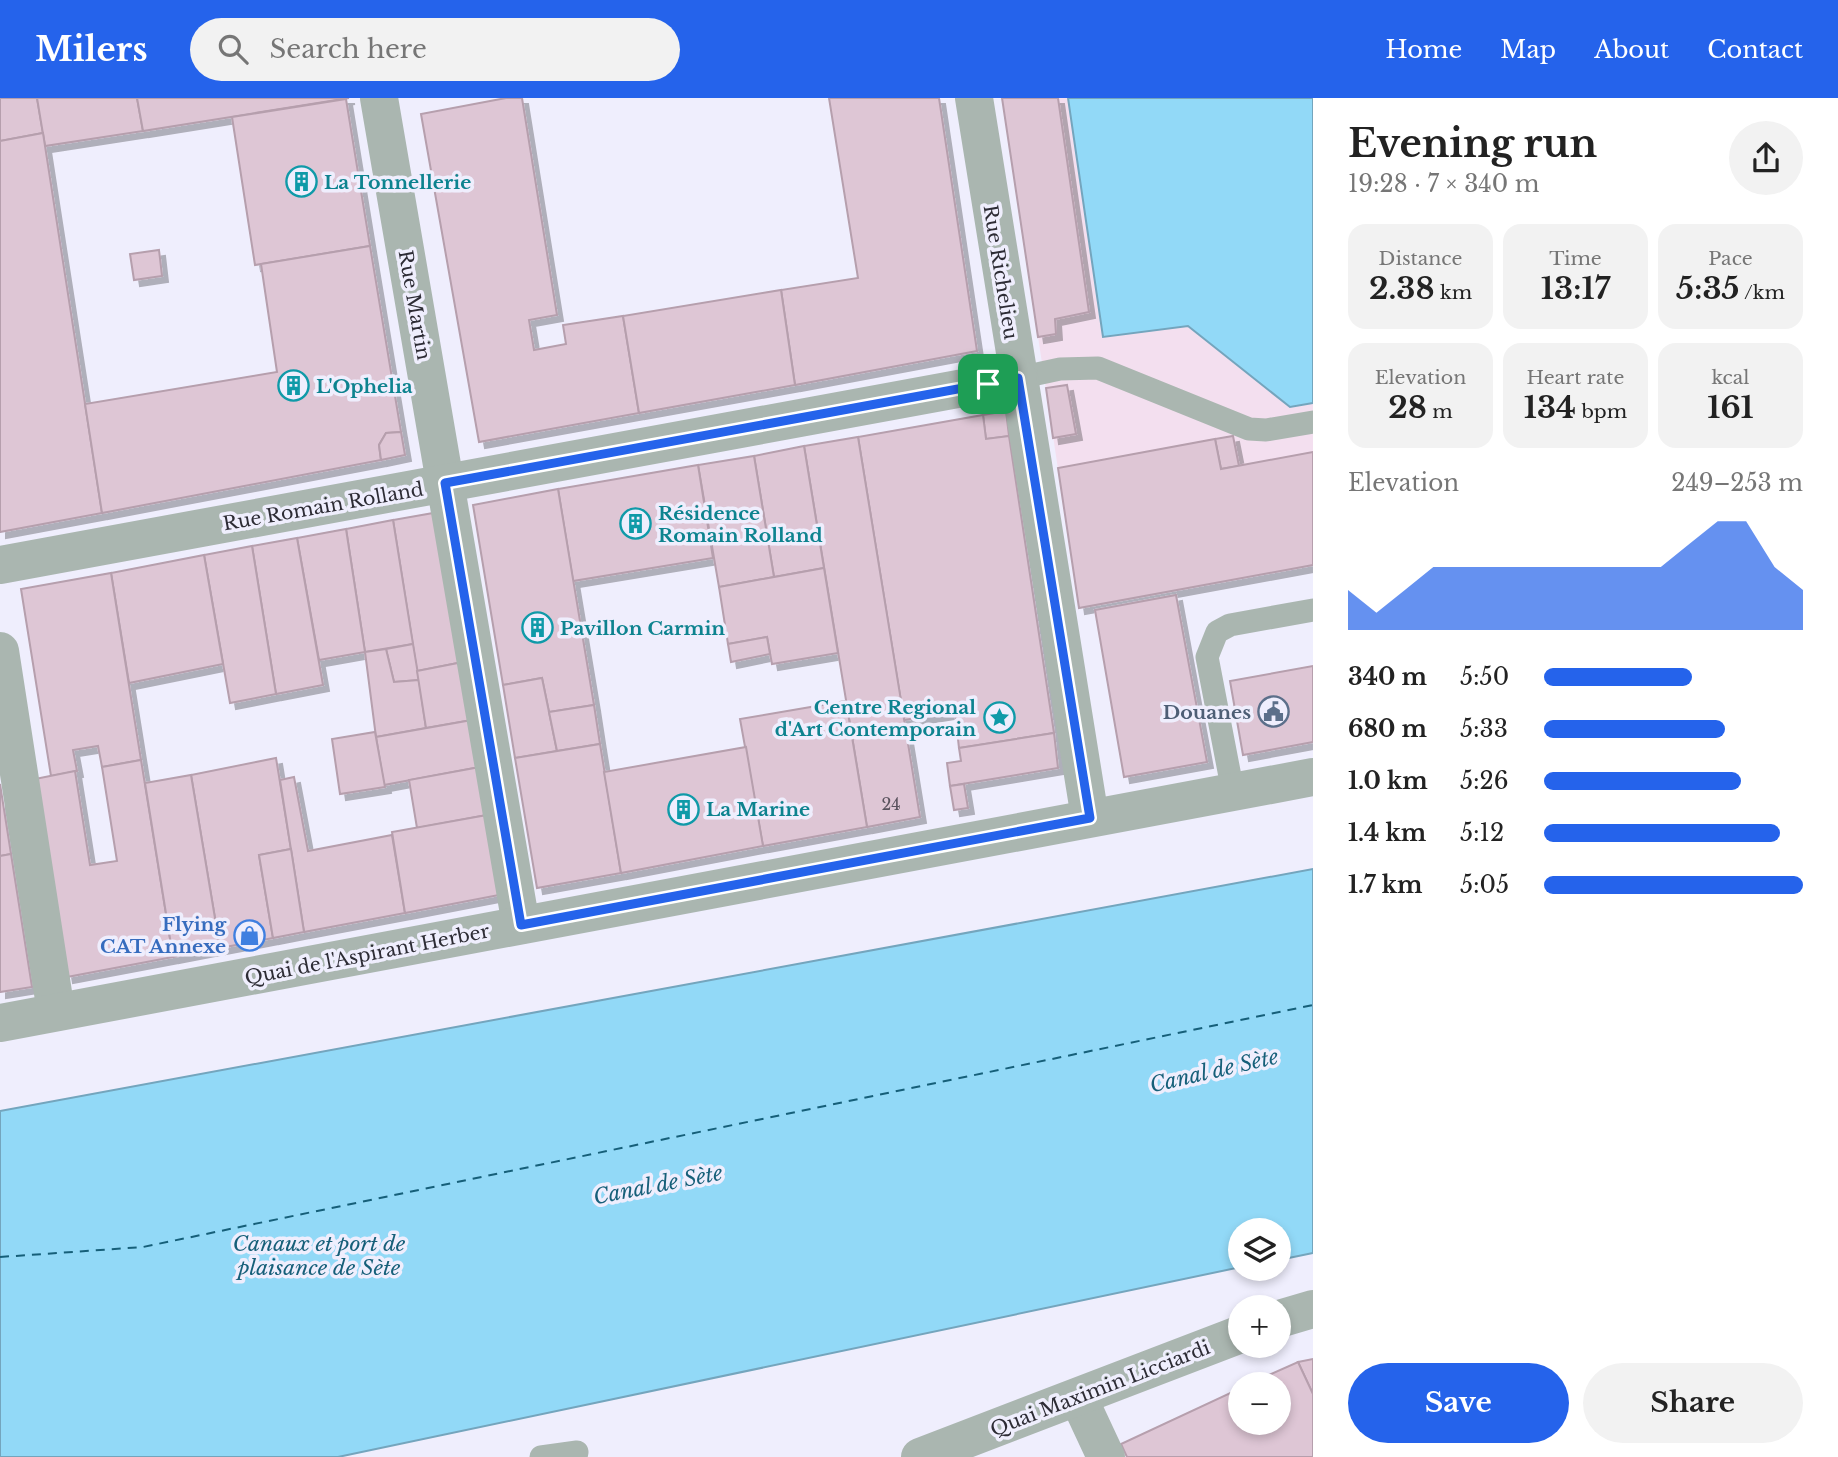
<!DOCTYPE html>
<html lang="en">
<head>
<meta charset="utf-8">
<style>
  body { margin:0; font-family:"Libre Baskerville",serif; background:#f2f2f2; color:#222; height:100vh; display:flex; flex-direction:column; font-size:26px; white-space:nowrap }
  * { box-sizing:border-box; margin:0 }
  p { font-size:23px; color:#767676 }
  .icon { flex:none; width:38px; height:38px; fill:none; stroke:currentColor; stroke-width:2; stroke-linecap:round; stroke-linejoin:round }
  .map { position:relative; flex:1; overflow:hidden }
  .drawer { display:flex; flex-direction:column; background:#fff; width:525px }
  .drawer>* { flex:none }
  .tools { position:absolute; left:1228px; top:1120px; display:grid; gap:14px }
  .tools a { display:grid; place-items:center; width:63px; height:63px; border-radius:50%; background:#fff; box-shadow:0 4px 10px #0003; font-size:35px }
  .pin { position:absolute; display:grid; place-items:center; width:60px; height:60px; color:#fff; margin:-30px; border-radius:14px; box-shadow:0 4px 10px #0006 }
  .round { display:grid; place-items:center; flex:none; width:74px; height:74px; border-radius:37px; background:#f2f2f2 }
  .summary { display:flex; align-items:center; justify-content:space-between; height:119px; padding:0 35px }
  h1 { font-size:38px; font-weight:700; line-height:52px }
  .figures { display:grid; grid-template-columns:repeat(3,1fr); gap:10px; height:119px; padding:7px 35px }
  .figures div { display:grid; align-content:center; border-radius:18px; background:#f2f2f2; text-align:center }
  .figures b { font-size:30px; font-weight:700 }
  .figures small { font-size:19px; font-weight:400 }
  .figures p { font-size:19px }
  .chart { height:196px; padding:14px 35px }
  .chart p { display:flex; justify-content:space-between }
  .chart svg { width:100%; height:126px; margin-top:7px; fill:#2563eb; opacity:.7 }
  .button { display:flex; gap:14px; margin-top:auto; padding:14px 35px }
  .button a { flex:1; height:80px; border-radius:42px; background:#2563eb; color:#fff; font-size:28px; font-weight:700; line-height:80px; text-align:center }
  .button a+a { background:#f2f2f2; color:#222 }
  ul { padding:0 35px; list-style:none; font-size:23px }
  li { display:grid; grid-template-columns:112px 84px 1fr; align-items:center; height:52px }
  li i { height:18px; border-radius:9px; background:#2563eb }
  header { display:flex; align-items:center; gap:42px; box-sizing:border-box; height:98px; padding:0 35px; background:#2563eb; color:#fff }
  header strong { font-size:33px }
  nav { display:flex; gap:38px; margin-inline-start:auto; font-size:24px }
  .search { width:490px; height:63px; background:#f2f2f2; display:flex; align-items:center; gap:18px; box-sizing:border-box; padding:0 24px; border-radius:38px; color:#767676; font-size:26px }
  main { display:flex; flex:1; min-height:0 }
  .map>svg:first-child { display:block }
  .industrial { fill:#f3dfef }
  .water { fill:#92d9f7; stroke:#74a5bd; stroke-width:2 }
  .lines { fill:none; stroke-linecap:round; stroke-linejoin:round }
  .ferry { stroke:#165f79; stroke-width:2; stroke-dasharray:9 7; stroke-linecap:butt }
  .building { fill:#dec6d5; stroke:#b69fad; stroke-width:2; filter:url(#shadow) }
  .service { stroke:#aab6b0; stroke-width:23 }
  .minor { stroke:#aab6b0; stroke-width:38 }
  .route-casing { stroke:#fff; stroke-width:14 }
  .route { stroke:#2563eb; stroke-width:9 }
  .labels { text-anchor:middle; stroke-width:7; stroke-linejoin:round; paint-order:stroke }
  .number-label { font-size:16px; fill:#59525d }
  .culture-label { font-size:19px; font-weight:bold; fill:#0d838f; stroke:#efeefd; text-anchor:start }
  .street-label { font-size:19px; fill:#2d2c35; stroke:#efeefd }
  .service-label { font-size:19px; font-weight:bold; fill:#4e5e75; stroke:#efeefd; text-anchor:end }
  .shop-label { font-size:19px; font-weight:bold; fill:#366cbe; stroke:#efeefd; text-anchor:end }
  .water-label { font-size:21px; font-style:italic; fill:#165f79; stroke:#efeefd }
</style>
</head>
<body>
<header>
<strong>Milers</strong>
<div class="search"><svg class="icon" aria-label="search" viewBox="0 0 24 24"><circle cx="10" cy="10" r="6"/><path d="M15 15l6 6"/></svg>Search here</div>
<nav><a>Home</a><a>Map</a><a>About</a><a>Contact</a></nav>
</header>
<main>
<div class="map">
<svg width="1313" height="1359" viewBox="0 0 1313 1359">
  <defs>
    <filter id="shadow"><feDropShadow dx="6" dy="6" stdDeviation="0" flood-color="#0004"/></filter>
  </defs>
  <rect width="100%" height="100%" fill="#efeefd"/>
  <path class="industrial" d="M1002,0h66l35,239 85,-11 102,80 23,-3v162l-234,43z"/>
  <g class="water">
    <path d="M1068,0h245v305l-23,4 -102,-81 -85,11z"/>
    <path d="M1313,771v384l-34,7v-30h-38v37l-903,190h-338v-346z"/>
  </g>
  <g class="lines">
    <path class="ferry" d="M0,1159l143,-10 1170,-242"/>
  </g>
  <g class="building">
    <path d="M0,0h37l6,35 -43,8z"/>
    <path d="M37,0h100l6,33 -98,15z"/>
    <path d="M137,0h212l-206,33z"/>
    <path d="M506,0h16l35,217 -28,5 5,30 32,-6 -3,-19 60,-9 16,97 -160,29 -58,-328z"/>
    <path d="M829,0h110l38,253 -182,34 -14,-95 77,-12z"/>
    <path d="M1002,0h56l31,214 -34,7 1,15 -18,3z"/>
    <path d="M346,1l24,147 -115,19 -23,-148z"/>
    <path d="M43,35l59,380 -102,19v-391z"/>
    <path d="M370,148l31,186 -15,1 -7,12 2,15 -279,53 -17,-109 192,-32 -16,-108z"/>
    <path d="M159,152l3,26 -28,4 -4,-26z"/>
    <path d="M781,192l14,95 -156,28 -16,-97z"/>
    <path d="M1067,287l9,49 -23,4 -7,-50z"/>
    <path d="M1006,313l3,25 -23,3 -3,-24z"/>
    <path d="M983,317l3,24 23,-3 45,297 -95,15 -4,-36 -51,8 -46,-283z"/>
    <path d="M401,334l4,23 -24,5 -2,-15 7,-12z"/>
    <path d="M1233,338l6,30 -18,3 -6,-30z"/>
    <path d="M858,339l62,380 -53,10 -63,-381z"/>
    <path d="M1215,341l6,30 92,-17v113l-234,43 -21,-140z"/>
    <path d="M804,348l20,122 -50,9 -20,-121z"/>
    <path d="M754,358l20,121 -55,10 -21,-122z"/>
    <path d="M698,367l15,93 -140,23 -15,-92z"/>
    <path d="M558,391l36,216 -45,7 -7,-34 -39,7 -30,-180z"/>
    <path d="M439,414l24,150 -46,9 -24,-151z"/>
    <path d="M393,422l20,124 -48,8 -19,-123z"/>
    <path d="M346,431l19,123 -46,8 -22,-122z"/>
    <path d="M297,440l26,147 -47,9 -24,-148z"/>
    <path d="M252,448l24,148 -46,9 -26,-148z"/>
    <path d="M204,457l19,109 -94,19 -18,-110z"/>
    <path d="M824,470l14,85 -66,11 -5,-27 -39,7 -9,-57z"/>
    <path d="M111,475l30,187 -39,7 -4,-21 -25,4 4,21 -26,5 -30,-187z"/>
    <path d="M1176,497l31,167 -83,15 -29,-167z"/>
    <path d="M767,539l3,17 -39,8 -3,-18z"/>
    <path d="M413,546l6,36 -25,2 -8,-33z"/>
    <path d="M386,551l8,33 25,-2 7,48 -50,9 -11,-85z"/>
    <path d="M463,564l9,58 -46,8 -9,-57z"/>
    <path d="M1313,568v76l-70,13 -13,-74z"/>
    <path d="M542,580l15,73 -42,7 -12,-73z"/>
    <path d="M846,603l21,126 -104,19 -23,-127z"/>
    <path d="M594,607l6,39 -43,7 -8,-39z"/>
    <path d="M472,622l8,47 -96,18 -8,-48z"/>
    <path d="M375,634l10,55 -45,7 -8,-55z"/>
    <path d="M1054,635l4,35 -108,18 -3,-23 14,-2 -2,-13z"/>
    <path d="M600,646l21,129 -84,15 -22,-130z"/>
    <path d="M746,649l17,99 -142,27 -17,-101z"/>
    <path d="M276,660l15,91 -32,6 14,83 -53,10 -29,-173z"/>
    <path d="M141,662l32,197 -106,20 -32,-198 40,-8 15,94 27,-4 -15,-94z"/>
    <path d="M480,669l7,48 -70,13 -8,-48z"/>
    <path d="M191,677l29,173 -47,9 -28,-174z"/>
    <path d="M294,679l14,74 84,-16 13,78 -101,19 -24,-152z"/>
    <path d="M0,686l11,70 -11,2z"/>
    <path d="M964,686l4,24 -14,2 -4,-24z"/>
    <path d="M487,717l12,80 -94,18 -13,-81z"/>
    <path d="M291,751l13,83 -31,6 -14,-83z"/>
    <path d="M11,756l21,133 -32,5v-136z"/>
    <path d="M1313,1261v35l-15,-32z"/>
    <path d="M1298,1264l15,32v63h-186l-6,-13 120,-56v35h38v-39h-30z"/>
  </g>
  <g class="lines">
    <g class="service">
      <path d="M1018,280l42,-9 38,-1 151,61 17,1 47,-8"/>
      <path d="M1233,694l-26,-135 10,-25 13,-7 83,-15"/>
      <path d="M541,1359l36,-5 -1,5"/>
    </g>
    <g class="minor">
      <path d="M379,0l142,827"/>
      <path d="M974,0l116,720"/>
      <path d="M0,467l1018,-187"/>
      <path d="M0,553l56,361"/>
      <path d="M0,925l1313,-246"/>
      <path d="M1279,1221l34,-10"/>
      <path d="M1078,1299l28,60"/>
      <path d="M920,1359l321,-123"/>
    </g>
  </g>
  <g class="lines">
    <defs>
      <path id="route" d="M1018,280l72,440 -569,107 -76,-442z"/>
    </defs>
    <use href="#route" class="route-casing"/>
    <use href="#route" class="route"/>
  </g>
  <defs>
    <symbol id="building-ring" viewBox="-11 -11 22 22"><circle r="9.5" fill="#efeefd" stroke="#0f9aa8" stroke-width="1.5"/><path d="M-4-6H4V6H1V3H-1V6H-4ZM-2.5-4.3h1.7v1.8h-1.7ZM.8-4.3h1.7v1.8H.8ZM-2.5-1h1.7V.8h-1.7ZM.8-1h1.7V.8H.8Z" fill="#0f9aa8"/></symbol>
    <symbol id="civic-ring" viewBox="-11 -11 22 22"><circle r="9.5" fill="#efeefd" stroke="#5c6f8a" stroke-width="1.5"/><path d="M-.6-6.5H3V-4.5H.6V-3L4-1V1h2V6H-6V1h2V-1L-.6-3ZM-1.2 2.5V6h2.4V2.5Z" fill="#5c6f8a"/></symbol>
    <symbol id="sight-ring" viewBox="-11 -11 22 22"><circle r="9.5" fill="#efeefd" stroke="#0f9aa8" stroke-width="1.5"/><path d="M0-6L1.8-2.2L6-1.7L2.9 1.2L3.7 5.4L0 3.3L-3.7 5.4L-2.9 1.2L-6-1.7L-1.8-2.2Z" fill="#0f9aa8"/></symbol>
    <symbol id="shop-ring" viewBox="-11 -11 22 22"><circle r="9.5" fill="#efeefd" stroke="#3f7fe0" stroke-width="1.5"/><path d="M-5-2.5h2.3a2.7 3.5 0 0 1 5.4 0H5L5.5 6h-11ZM-1.5-2.5h3a1.5 2.3 0 0 0-3 0Z" fill="#3f7fe0"/></symbol>
  </defs>
  <g fill-rule="evenodd">
    <use href="#building-ring" x="284" y="66" width="35" height="35"/>
    <use href="#building-ring" x="276" y="270" width="35" height="35"/>
    <use href="#building-ring" x="618" y="408" width="35" height="35"/>
    <use href="#building-ring" x="520" y="512" width="35" height="35"/>
    <use href="#civic-ring" x="1256" y="596" width="35" height="35"/>
    <use href="#sight-ring" x="982" y="602" width="35" height="35"/>
    <use href="#building-ring" x="666" y="694" width="35" height="35"/>
    <use href="#shop-ring" x="232" y="820" width="35" height="35"/>
  </g>
  <g class="labels">
    <g class="number-label">
      <text x="891" y="712">24</text>
    </g>
    <g class="culture-label">
      <text x="324" y="91">La Tonnellerie</text>
      <text x="316" y="295">L'Ophelia</text>
      <text x="658" y="422">Résidence<tspan x="658" dy="22">Romain Rolland</tspan></text>
      <text x="560" y="537">Pavillon Carmin</text>
      <text x="976" y="616" text-anchor="end">Centre Regional<tspan x="976" dy="22">d'Art Contemporain</tspan></text>
      <text x="706" y="718">La Marine</text>
    </g>
    <g class="street-label">
      <text transform="translate(1001 174) rotate(81)" y="7">Rue Richelieu</text>
      <text transform="translate(415 207) rotate(80)" y="7">Rue Martin</text>
      <text transform="translate(323 408) rotate(-10)" y="7">Rue Romain Rolland</text>
      <text transform="translate(367 856) rotate(-11)" y="7">Quai de l'Aspirant Herber</text>
      <text transform="translate(1100 1290) rotate(-21)" y="7">Quai Maximin Licciardi</text>
    </g>
    <g class="service-label">
      <text x="1251" y="621">Douanes</text>
    </g>
    <g class="shop-label">
      <text x="226" y="833">Flying<tspan x="226" dy="22">CAT Annexe</tspan></text>
    </g>
    <g class="water-label">
      <text transform="translate(1214 973) rotate(-13)" y="7">Canal de Sète</text>
      <text transform="translate(658 1087) rotate(-11)" y="7">Canal de Sète</text>
      <text x="319" y="1153">Canaux et port de<tspan x="319" dy="24">plaisance de Sète</tspan></text>
    </g>
  </g>
</svg>
<div class="tools">
<a><svg class="icon" aria-label="layers" viewBox="0 0 24 24"><path d="M12 4l9 5-9 5-9-5zM3 14l9 5 9-5"/></svg></a>
<a>+</a>
<a>−</a>
</div>
<div class="pin" style="left:988px;top:286px;background:#1e9e55"><svg class="icon" aria-label="arrive" viewBox="0 0 24 24"><path d="M6 21V4h12l-3 4 3 4H6"/></svg></div>
</div>
<section class="drawer">
<div class="summary"><div><h1>Evening run</h1><p>19:28 · 7 × 340 m</p></div><a class="round"><svg class="icon" aria-label="share" viewBox="0 0 24 24"><path d="M12 15V3M7 8l5-5 5 5M5 13v7h14v-7"/></svg></a></div>
<div class="figures">
<div><p>Distance</p><b>2.38<small> km</small></b></div>
<div><p>Time</p><b>13:17</b></div>
<div><p>Pace</p><b>5:35<small> /km</small></b></div>
</div>
<div class="figures">
<div><p>Elevation</p><b>28<small> m</small></b></div>
<div><p>Heart rate</p><b>134<small> bpm</small></b></div>
<div><p>kcal</p><b>161</b></div>
</div>
<div class="chart"><p><span>Elevation</span>249–253 m</p>
<svg viewBox="0 0 160 44" preserveAspectRatio="none"><path d="M0 44V30L10 38L20 30L30 22L40 22L50 22L60 22L70 22L80 22L90 22L100 22L110 22L120 14L130 6L140 6L150 22L160 30V44z"/></svg>
</div>
<ul>
<li><b>340 m</b>5:50<i style="width:57%"></i></li>
<li><b>680 m</b>5:33<i style="width:70%"></i></li>
<li><b>1.0 km</b>5:26<i style="width:76%"></i></li>
<li><b>1.4 km</b>5:12<i style="width:91%"></i></li>
<li><b>1.7 km</b>5:05<i style="width:100%"></i></li>
</ul>
<div class="button"><a>Save</a><a>Share</a></div>
</section>
</main>
</body>
</html>
